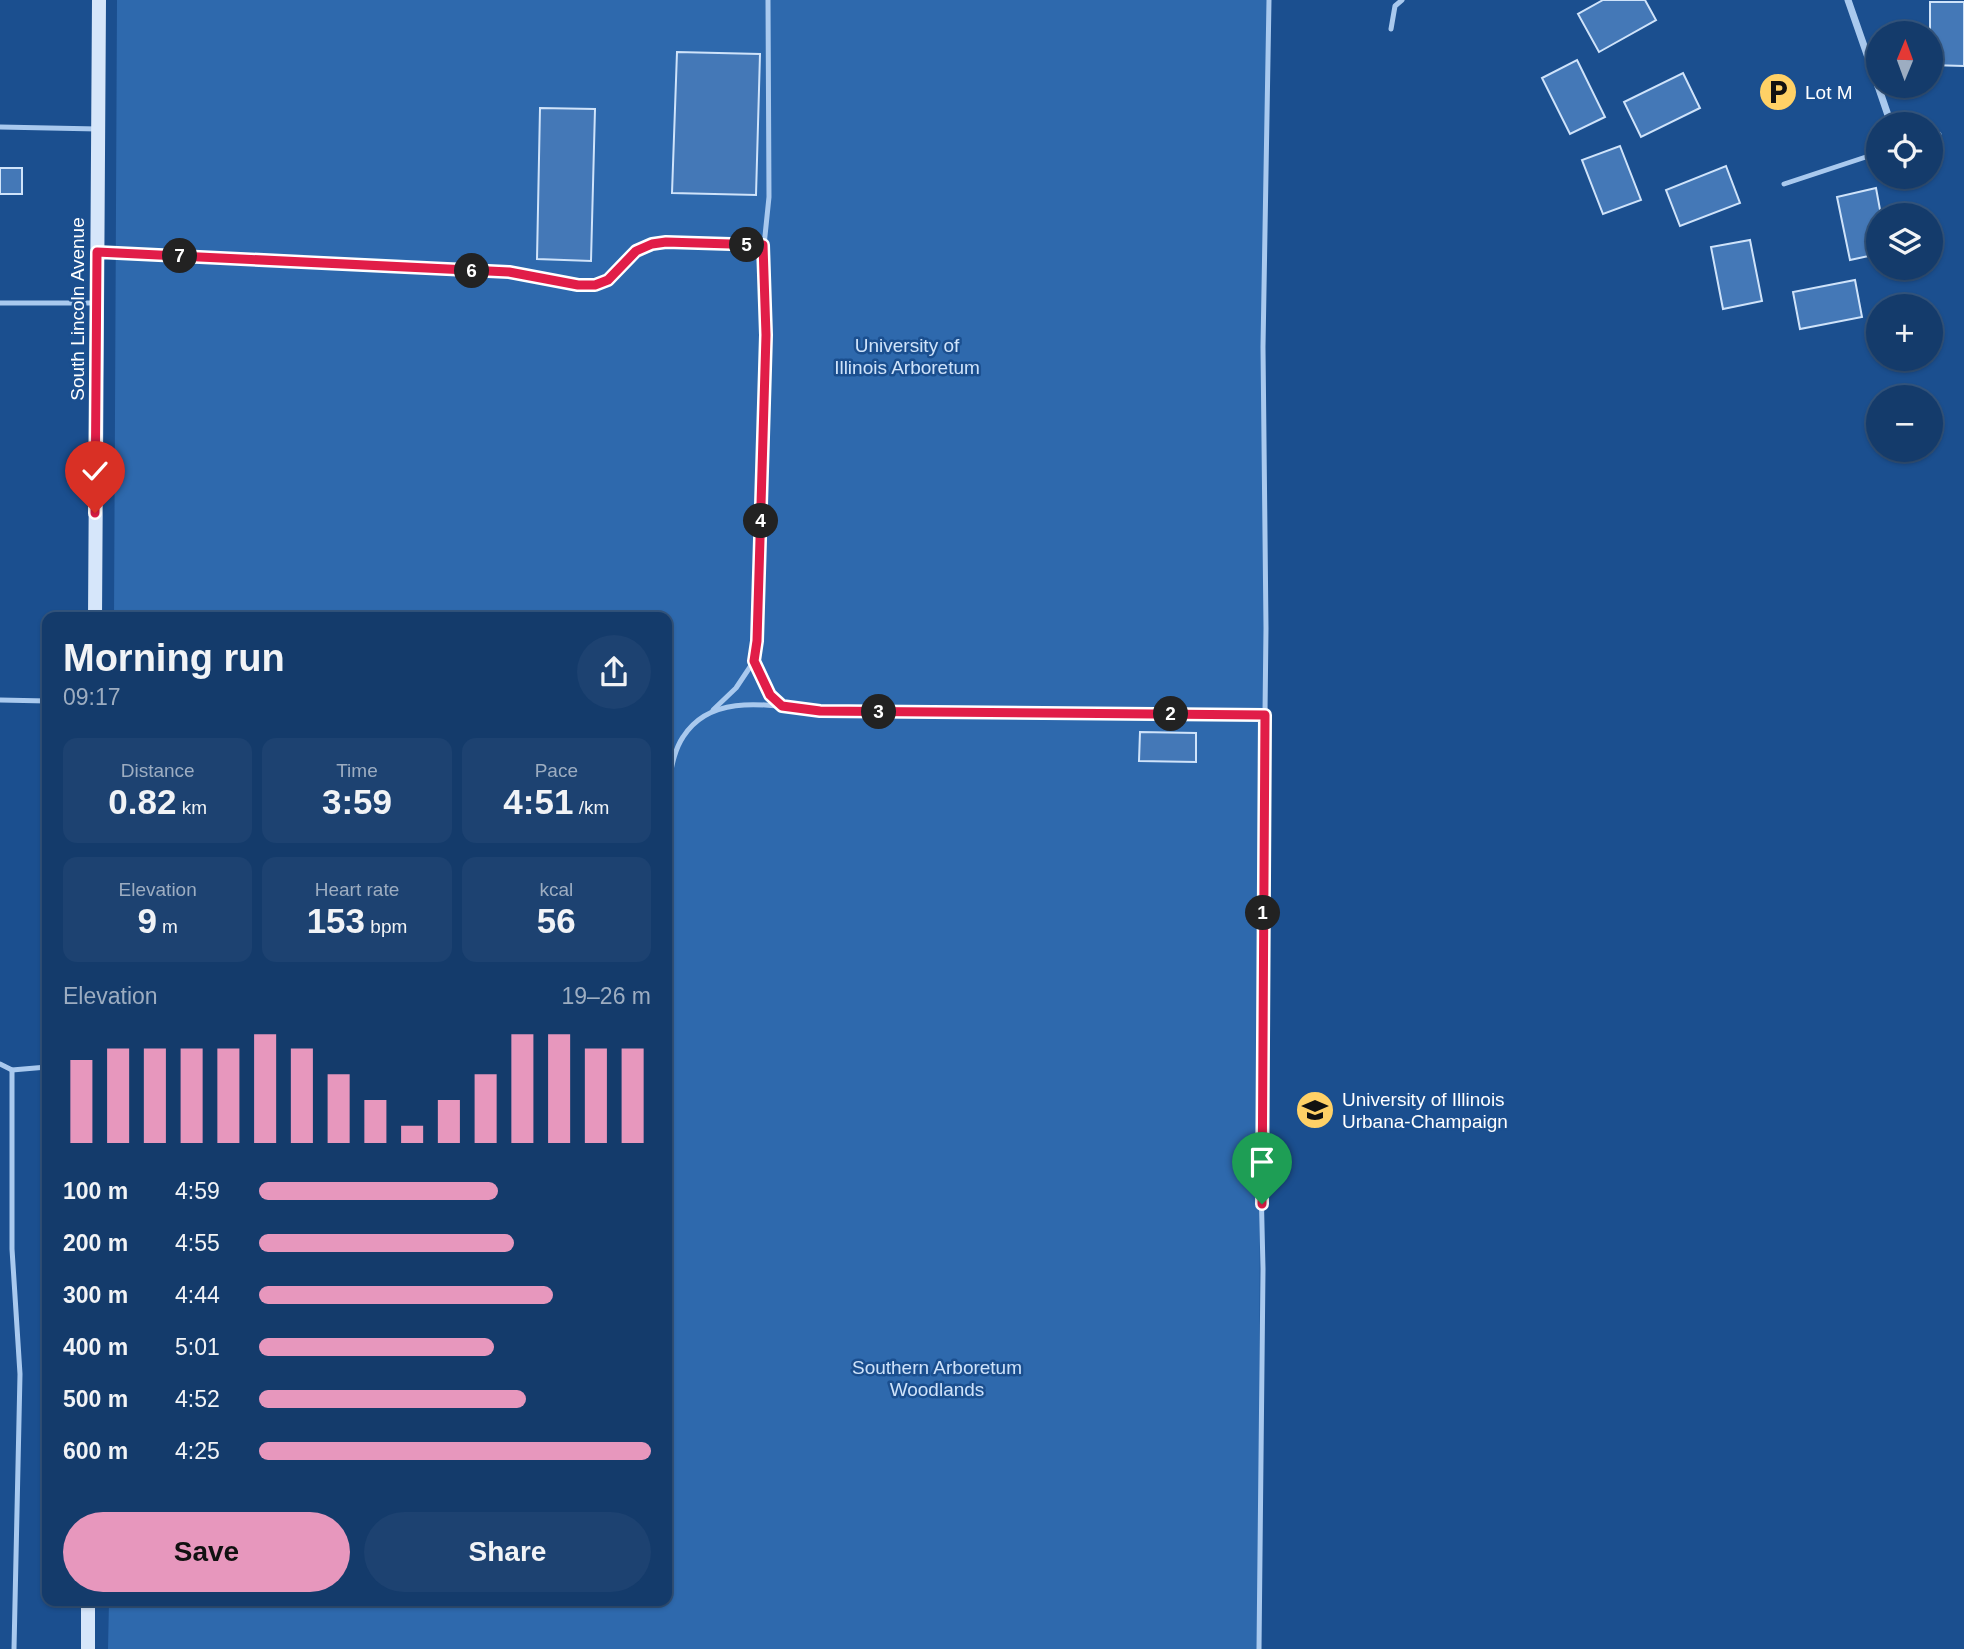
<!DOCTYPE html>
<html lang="en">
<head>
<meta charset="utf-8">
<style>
  body { margin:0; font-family:Helvetica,sans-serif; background:#1d4271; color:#f1f3f6; height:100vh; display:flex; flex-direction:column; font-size:26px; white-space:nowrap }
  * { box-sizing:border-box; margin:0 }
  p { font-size:23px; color:#9dadc1 }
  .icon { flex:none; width:38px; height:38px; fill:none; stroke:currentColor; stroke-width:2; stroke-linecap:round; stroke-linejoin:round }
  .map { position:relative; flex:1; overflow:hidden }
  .side { position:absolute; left:42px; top:612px; width:630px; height:994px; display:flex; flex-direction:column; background:#143b6b; border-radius:14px; box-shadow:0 2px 5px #0004,0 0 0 2px #33557e }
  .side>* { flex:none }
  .needle { width:46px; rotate:1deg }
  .tools { position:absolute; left:1866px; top:21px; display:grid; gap:14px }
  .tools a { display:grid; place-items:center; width:77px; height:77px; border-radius:50%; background:#143b6b; box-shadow:0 2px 5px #0004,0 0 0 2px #33557e; font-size:35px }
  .pin { position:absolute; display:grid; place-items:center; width:60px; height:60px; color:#fff; margin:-72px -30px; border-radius:50% 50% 50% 0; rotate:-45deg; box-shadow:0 0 7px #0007 }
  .pin .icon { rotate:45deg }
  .km { position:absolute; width:35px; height:35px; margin:-18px; border-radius:50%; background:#222; color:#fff; font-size:19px; line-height:35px; text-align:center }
  .round { display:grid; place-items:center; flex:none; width:74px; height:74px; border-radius:37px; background:#1d4271 }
  .summary { display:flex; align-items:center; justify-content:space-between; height:119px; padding:0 21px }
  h1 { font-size:38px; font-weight:800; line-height:52px }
  .figures { display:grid; grid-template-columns:repeat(3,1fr); gap:10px; height:119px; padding:7px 21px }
  .figures div { display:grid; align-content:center; border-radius:14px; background:#1d4271; text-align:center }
  .figures b { font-size:35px; font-weight:800 }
  .figures small { font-size:19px; font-weight:400 }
  .figures p { font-size:19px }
  .chart { height:196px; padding:14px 21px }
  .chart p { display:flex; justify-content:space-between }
  .chart svg { width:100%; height:126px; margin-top:7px; stroke:#e797bd; stroke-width:6 }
  .button { display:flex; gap:14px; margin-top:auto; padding:14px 21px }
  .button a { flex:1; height:80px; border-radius:42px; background:#e797bd; color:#111; font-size:28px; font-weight:800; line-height:80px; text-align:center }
  .button a+a { background:#1d4271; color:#f1f3f6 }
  ul { padding:0 21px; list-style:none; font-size:23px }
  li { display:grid; grid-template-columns:112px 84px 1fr; align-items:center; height:52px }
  li i { height:18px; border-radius:9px; background:#e797bd }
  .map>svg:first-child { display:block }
  .green { fill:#2e69ad }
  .building { fill:#4478b7; stroke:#cfe3fa; stroke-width:2 }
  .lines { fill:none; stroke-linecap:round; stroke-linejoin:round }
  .service { stroke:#a9c9ee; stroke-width:5 }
  .minor { stroke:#a9c9ee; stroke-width:7 }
  .secondary { stroke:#d6e6fa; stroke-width:14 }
  .route-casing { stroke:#fff; stroke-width:14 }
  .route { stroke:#e11d48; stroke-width:9 }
  .labels { text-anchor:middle; stroke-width:5; stroke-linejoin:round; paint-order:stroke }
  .poi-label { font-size:19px; fill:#fff; stroke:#1b4f8f; text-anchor:start }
  .street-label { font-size:19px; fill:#fff; stroke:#1b4f8f }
  .park-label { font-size:19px; fill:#cfe3fa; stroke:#1b4f8f }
</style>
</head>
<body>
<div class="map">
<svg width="1964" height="1649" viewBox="0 0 1964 1649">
  <rect width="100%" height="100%" fill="#1b4f8f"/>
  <path class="green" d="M117,0h1153l-7,347 3,281 -6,512 -1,509h-1151l1,-48h558v-983h-553z"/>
  <g class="building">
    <path d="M1603,0h42l11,20 -57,32 -21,-38z"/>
    <path d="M1930,2h34v64l-34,-1z"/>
    <path d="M677,52l83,2 -4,141 -84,-2z"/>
    <path d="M1577,60l28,57 -35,17 -28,-56z"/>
    <path d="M1683,73l17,35 -59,29 -17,-35z"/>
    <path d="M540,108l55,1 -4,152 -54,-2z"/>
    <path d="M1620,146l21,54 -38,14 -21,-54z"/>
    <path d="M1726,166l14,37 -60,23 -14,-36z"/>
    <rect x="0" y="168" width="22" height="26"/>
    <path d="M1876,188l5,27h-3v39l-28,6 -13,-63z"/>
    <path d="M1750,240l12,61 -39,8 -12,-62z"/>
    <path d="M1855,280l7,37 -62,12 -7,-37z"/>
    <path d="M1140,732l56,1v29l-57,-1z"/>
  </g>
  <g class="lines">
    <g class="service">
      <path d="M768,0l1,197 -7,68 5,30v40l-10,306c-5,28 4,46 25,65"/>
      <path d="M1391,29l4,-23 7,-6"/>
      <path d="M0,127l98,2"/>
      <path d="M1930,137l9,-3"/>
      <path d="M1784,184l94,-31"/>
      <path d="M100,252l409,20 69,13h17l13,-5 28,-29 16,-7 14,-2 97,3"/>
      <path d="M0,303h97"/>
      <path d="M0,700l47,1"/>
      <path d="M713,710l23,-22 18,-27"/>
      <path d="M667,789c4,-17 6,-37 16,-52 29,-46 90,-31 135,-26 20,2 41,1 60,1l387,2"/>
      <path d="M0,1064l12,6 35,-3"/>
      <path d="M12,1070v179l8,125 -6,275"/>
      <path d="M1259,1649l4,-380 -3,-129 6,-512 -3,-281 6,-347"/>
    </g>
    <g class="minor">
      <path d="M1848,0l30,86"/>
      <path d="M1878,86l13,38"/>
    </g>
    <g class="secondary">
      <path d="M95,618l4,-618"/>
      <path d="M88,1649v-48"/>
    </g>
  </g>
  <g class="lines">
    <defs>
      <path id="route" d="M95,513l2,-261 412,20 69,13h17l13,-5 28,-29 16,-7 14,-2 97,3 3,90 -9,306 -3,20 16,34 12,11 38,5 445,4 -3,489"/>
    </defs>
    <use href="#route" class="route-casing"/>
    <use href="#route" class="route"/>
  </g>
  <defs>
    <symbol id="parking-disc" viewBox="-11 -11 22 22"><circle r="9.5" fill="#ffd166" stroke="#1b4f8f"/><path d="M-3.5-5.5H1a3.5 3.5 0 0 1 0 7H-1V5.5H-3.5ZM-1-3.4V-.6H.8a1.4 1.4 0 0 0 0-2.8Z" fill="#111"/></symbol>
    <symbol id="university-disc" viewBox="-11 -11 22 22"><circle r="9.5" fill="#ffd166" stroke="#1b4f8f"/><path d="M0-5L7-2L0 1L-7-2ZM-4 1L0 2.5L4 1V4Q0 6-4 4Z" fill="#111"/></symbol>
  </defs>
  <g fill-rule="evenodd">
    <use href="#parking-disc" x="1756" y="70" width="44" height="44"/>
    <use href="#university-disc" x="1293" y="1088" width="44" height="44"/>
  </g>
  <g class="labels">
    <g class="poi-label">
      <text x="1805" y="99">Lot M</text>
      <text x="1342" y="1106">University of Illinois<tspan x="1342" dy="22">Urbana-Champaign</tspan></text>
    </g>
    <g class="street-label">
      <text transform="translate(77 309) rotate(-90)" y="7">South Lincoln Avenue</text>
    </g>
    <g class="park-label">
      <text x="907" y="352">University of<tspan x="907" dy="22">Illinois Arboretum</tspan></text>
      <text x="937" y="1374">Southern Arboretum<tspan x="937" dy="22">Woodlands</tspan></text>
    </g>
  </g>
</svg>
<div class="tools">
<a><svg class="needle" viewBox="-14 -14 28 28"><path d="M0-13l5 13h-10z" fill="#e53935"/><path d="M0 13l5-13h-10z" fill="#9dadc1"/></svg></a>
<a><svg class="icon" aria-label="locate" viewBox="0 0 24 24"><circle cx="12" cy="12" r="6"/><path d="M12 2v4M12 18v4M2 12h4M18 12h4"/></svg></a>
<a><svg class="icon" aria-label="layers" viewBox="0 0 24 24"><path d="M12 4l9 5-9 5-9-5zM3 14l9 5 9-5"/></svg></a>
<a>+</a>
<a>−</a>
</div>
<div class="pin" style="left:1262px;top:1204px;background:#1e9e55"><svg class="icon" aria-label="arrive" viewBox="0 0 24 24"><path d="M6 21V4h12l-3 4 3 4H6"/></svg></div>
<div class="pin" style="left:95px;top:513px;background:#d93025"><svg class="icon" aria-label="check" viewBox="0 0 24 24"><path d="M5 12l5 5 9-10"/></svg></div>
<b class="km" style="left:1263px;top:913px">1</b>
<b class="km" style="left:1171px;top:714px">2</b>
<b class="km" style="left:879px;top:712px">3</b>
<b class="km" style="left:761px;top:521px">4</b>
<b class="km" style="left:747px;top:245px">5</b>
<b class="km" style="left:472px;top:271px">6</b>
<b class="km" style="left:180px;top:256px">7</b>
<section class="side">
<div class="summary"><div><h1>Morning run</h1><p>09:17</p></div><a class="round"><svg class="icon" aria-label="share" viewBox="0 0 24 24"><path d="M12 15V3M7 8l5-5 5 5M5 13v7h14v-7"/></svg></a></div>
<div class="figures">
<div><p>Distance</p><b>0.82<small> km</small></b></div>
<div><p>Time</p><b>3:59</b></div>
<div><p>Pace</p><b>4:51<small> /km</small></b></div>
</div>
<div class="figures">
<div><p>Elevation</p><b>9<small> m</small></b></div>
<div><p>Heart rate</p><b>153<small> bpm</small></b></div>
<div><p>kcal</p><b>56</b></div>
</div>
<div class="chart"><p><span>Elevation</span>19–26 m</p>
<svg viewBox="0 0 160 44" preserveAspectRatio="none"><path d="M5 44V15M15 44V11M25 44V11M35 44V11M45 44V11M55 44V6M65 44V11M75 44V20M85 44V29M95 44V38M105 44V29M115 44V20M125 44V6M135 44V6M145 44V11M155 44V11"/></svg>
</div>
<ul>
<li><b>100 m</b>4:59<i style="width:61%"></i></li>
<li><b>200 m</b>4:55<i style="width:65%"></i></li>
<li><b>300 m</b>4:44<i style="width:75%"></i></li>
<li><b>400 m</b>5:01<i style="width:60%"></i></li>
<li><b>500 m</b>4:52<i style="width:68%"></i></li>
<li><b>600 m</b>4:25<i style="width:100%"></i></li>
</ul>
<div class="button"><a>Save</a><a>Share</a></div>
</section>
</div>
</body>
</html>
